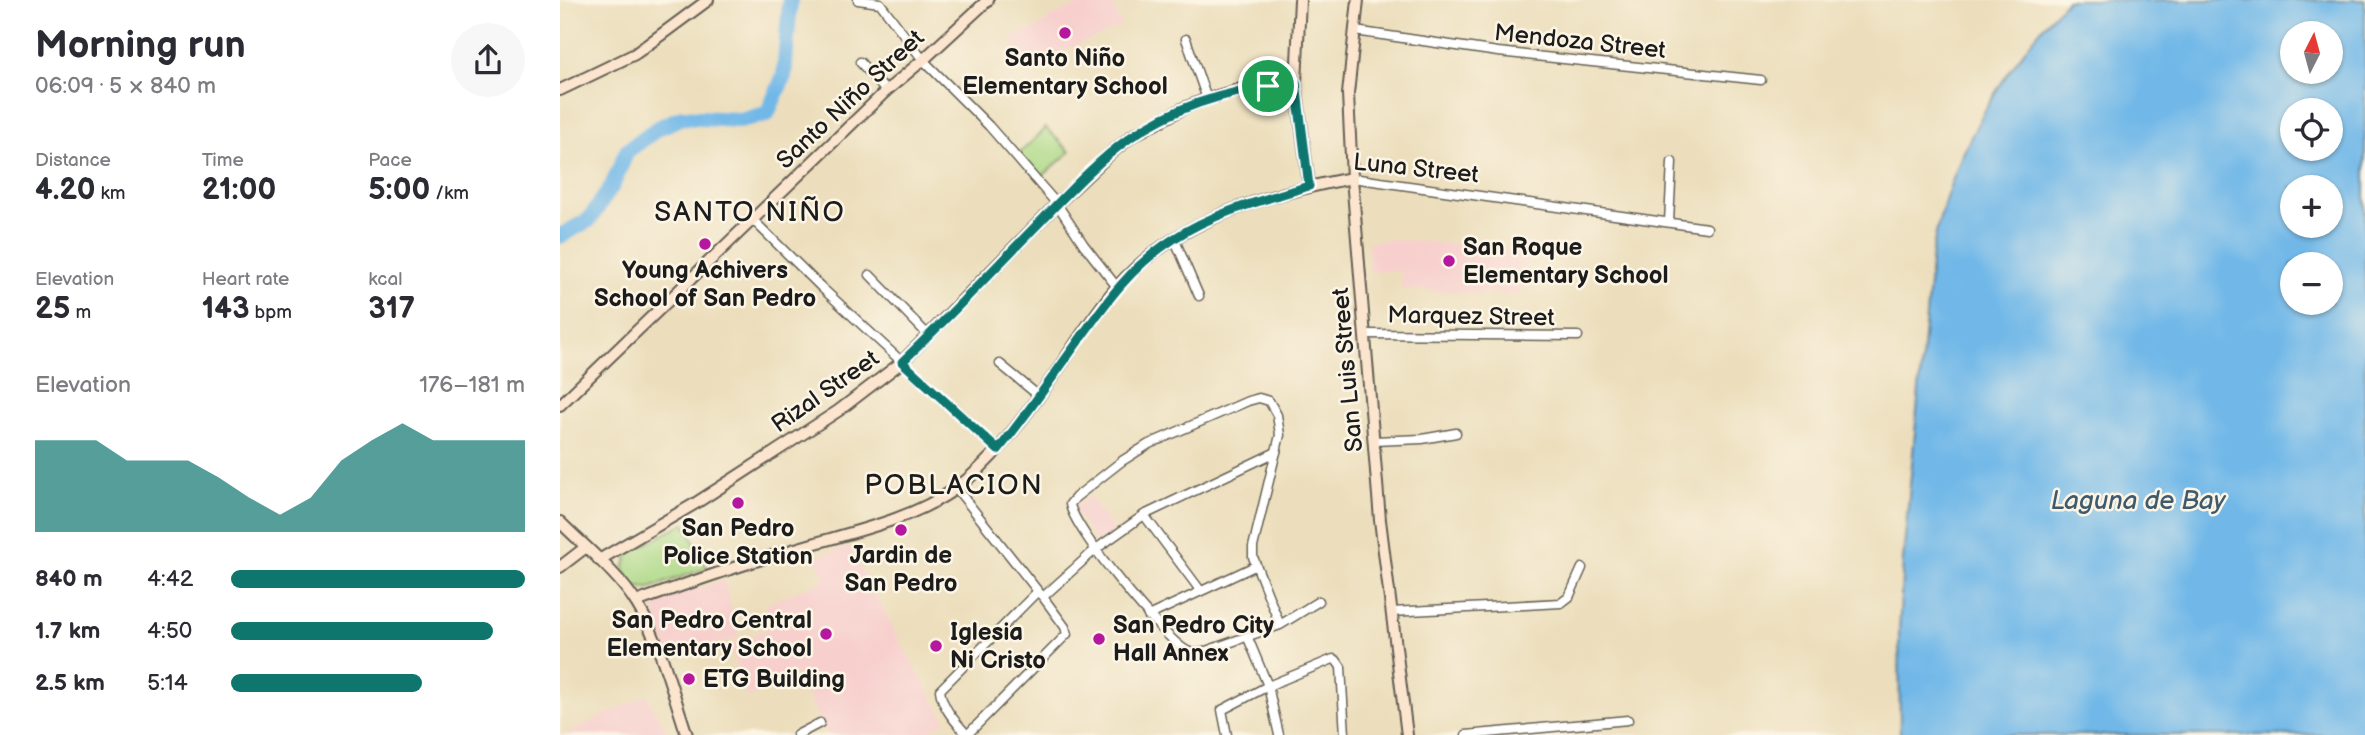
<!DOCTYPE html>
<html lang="en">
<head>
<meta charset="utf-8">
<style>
  body { margin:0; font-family:"Balsamiq Sans",sans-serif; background:#f7f7f7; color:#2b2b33; height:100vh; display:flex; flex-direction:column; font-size:26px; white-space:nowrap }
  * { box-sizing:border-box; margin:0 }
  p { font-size:23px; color:#7c7c81 }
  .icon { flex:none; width:38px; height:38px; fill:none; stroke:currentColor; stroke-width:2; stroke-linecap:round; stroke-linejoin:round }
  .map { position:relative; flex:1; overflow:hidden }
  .panel { display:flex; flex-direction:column; background:#fff; width:560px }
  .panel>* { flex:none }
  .needle { width:46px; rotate:6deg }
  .fabs { position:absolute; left:1720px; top:21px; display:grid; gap:14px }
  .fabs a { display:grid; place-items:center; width:63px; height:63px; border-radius:50%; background:#fff; box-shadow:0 2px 5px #0004; font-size:35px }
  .pin { position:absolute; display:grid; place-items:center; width:60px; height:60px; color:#fff; margin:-30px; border:4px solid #fff; border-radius:50%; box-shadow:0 2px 7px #0007 }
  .round { display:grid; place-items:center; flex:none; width:74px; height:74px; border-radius:37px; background:#f7f7f7 }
  .overview { display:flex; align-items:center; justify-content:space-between; height:119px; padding:0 35px }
  h1 { font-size:38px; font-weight:700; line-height:52px }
  .metrics { display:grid; grid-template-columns:repeat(3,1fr); gap:10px; height:119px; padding:7px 35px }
  .metrics div { display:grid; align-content:center }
  .metrics b { font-size:30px; font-weight:700 }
  .metrics small { font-size:19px; font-weight:400 }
  .metrics p { font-size:19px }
  .chart { height:196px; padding:14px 35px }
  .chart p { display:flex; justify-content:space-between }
  .chart svg { width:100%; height:126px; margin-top:7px; fill:#0f766e; opacity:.7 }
  ul { padding:0 35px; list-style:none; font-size:23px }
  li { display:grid; grid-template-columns:112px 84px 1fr; align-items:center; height:52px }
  li i { height:18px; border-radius:9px; background:#0f766e }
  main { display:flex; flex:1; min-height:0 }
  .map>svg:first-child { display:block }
  .built { fill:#f7d0ce }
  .green { fill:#abd884; stroke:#647a50; stroke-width:2 }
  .water { fill:#71b8e8; stroke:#466a82; stroke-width:2; fill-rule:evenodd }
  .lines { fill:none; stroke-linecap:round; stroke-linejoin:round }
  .river { stroke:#71b8e8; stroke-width:16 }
  .street-casing { stroke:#656054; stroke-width:11 }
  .secondary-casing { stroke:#656054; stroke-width:14 }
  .street { stroke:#fff; stroke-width:8 }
  .secondary { stroke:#fce5cf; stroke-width:10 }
  .route-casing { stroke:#fff; stroke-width:14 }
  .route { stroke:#0f766e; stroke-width:9 }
  .poi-dot { fill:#b5179e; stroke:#fcf5e5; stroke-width:2.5 }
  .labels { text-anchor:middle; stroke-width:5; stroke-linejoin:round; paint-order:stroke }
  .street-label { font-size:24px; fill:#1c1c1c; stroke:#fcf5e5 }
  .poi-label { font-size:24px; font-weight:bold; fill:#1c1c1c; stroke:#fcf5e5 }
  .water-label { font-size:26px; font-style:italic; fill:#3e5a6e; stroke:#fcf5e5 }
  .quarter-label { font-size:28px; letter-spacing:2px; fill:#1c1c1c; stroke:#fcf5e5 }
</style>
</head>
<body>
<main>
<section class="panel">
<div class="overview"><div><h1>Morning run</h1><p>06:09 · 5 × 840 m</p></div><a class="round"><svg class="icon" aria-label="share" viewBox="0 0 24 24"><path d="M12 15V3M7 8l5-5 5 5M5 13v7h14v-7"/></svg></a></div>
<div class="metrics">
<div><p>Distance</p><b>4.20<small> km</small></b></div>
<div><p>Time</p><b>21:00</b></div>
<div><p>Pace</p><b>5:00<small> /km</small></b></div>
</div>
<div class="metrics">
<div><p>Elevation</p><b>25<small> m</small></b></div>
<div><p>Heart rate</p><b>143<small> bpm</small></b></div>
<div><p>kcal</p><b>317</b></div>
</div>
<div class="chart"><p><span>Elevation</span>176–181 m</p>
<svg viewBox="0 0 160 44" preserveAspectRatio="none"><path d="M0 44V12L10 12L20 12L30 19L40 19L50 19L60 25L70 32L80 38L90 32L100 19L110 12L120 6L130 12L140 12L150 12L160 12V44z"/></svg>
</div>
<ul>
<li><b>840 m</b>4:42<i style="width:100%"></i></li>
<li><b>1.7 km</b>4:50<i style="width:89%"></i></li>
<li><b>2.5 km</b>5:14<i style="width:65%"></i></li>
</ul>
</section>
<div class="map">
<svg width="1805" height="735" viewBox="0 0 1805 735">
  <rect width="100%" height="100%" fill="#fcf5e5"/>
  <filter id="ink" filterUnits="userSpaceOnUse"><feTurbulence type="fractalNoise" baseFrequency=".0143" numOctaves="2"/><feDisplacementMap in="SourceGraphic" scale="14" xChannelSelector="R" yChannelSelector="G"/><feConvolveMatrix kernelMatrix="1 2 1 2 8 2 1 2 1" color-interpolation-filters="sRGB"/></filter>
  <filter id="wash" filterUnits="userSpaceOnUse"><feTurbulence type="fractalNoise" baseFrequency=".00686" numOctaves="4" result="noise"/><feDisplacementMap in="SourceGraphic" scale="28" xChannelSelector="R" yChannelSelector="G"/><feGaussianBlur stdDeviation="1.57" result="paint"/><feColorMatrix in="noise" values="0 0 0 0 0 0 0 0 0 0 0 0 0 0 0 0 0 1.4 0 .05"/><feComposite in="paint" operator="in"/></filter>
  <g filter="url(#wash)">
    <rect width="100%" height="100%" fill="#ecdebc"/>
    <g class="built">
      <path d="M535,0h15l12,26 -102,43 -13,-19 10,-5 -6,-8 25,-9 15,-11 20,-9z"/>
      <path d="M834,239l137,12 -10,44 -120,-6v-18h-32l-1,-29z"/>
      <path d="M530,496l24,35 -18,12 -23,-35z"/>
      <path d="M289,546l51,95 46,80 -23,14h-95l-34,-64 -35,22 -11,5 -18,-51 41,-20 -5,-23 58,-24 -8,-23z"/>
      <path d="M164,580l15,58 -69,21 -19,-57z"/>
      <path d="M87,695l21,40h-105z"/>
    </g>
    <g class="green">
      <path d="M486,128l24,24 -31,27 -22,-23z"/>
      <path d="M125,523l22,45 -57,20 -14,-1 -8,-9 -4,-10 5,-15z"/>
    </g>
    <path class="water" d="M1507,0h298v735h-465l-1,-103 4,-73 29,-307c18,-95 69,-182 135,-252zM1732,33h39v39h-39zM1732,110h39v39h-39zM1732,187h39v39h-39zM1732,264h39v39h-39z"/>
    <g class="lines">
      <path class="river" d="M0,236l29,-16 23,-34 15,-35 31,-23 24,-11 57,3 28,-6 17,-38 6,-76"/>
    </g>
  </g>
  <g filter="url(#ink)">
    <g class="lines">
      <defs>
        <g id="street">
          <path d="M298,0l22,3 43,57 66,66 68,78 27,41 33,42"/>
          <path d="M795,31l143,21 263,28"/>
          <path d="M626,39l21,60"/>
          <path d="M300,62l26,29"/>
          <path d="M792,178l355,50"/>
          <path d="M192,219l68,67 177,164"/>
          <path d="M1109,222l3,-60"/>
          <path d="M614,238l25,58"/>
          <path d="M310,275l59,61"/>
          <path d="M805,334l213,2"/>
          <path d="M440,364l39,32"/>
          <path d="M814,441l48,-2 34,-6"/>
          <path d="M396,488l85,107"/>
          <path d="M584,515l56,75"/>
          <path d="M831,612l170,-9 8,-6 13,-29"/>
          <path d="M588,616l107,-50"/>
          <path d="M720,625l-27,-68v-10l27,-112 -3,-20 -8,-14 -10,-3 -11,3 -99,43 -27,17 -46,36 -6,7c3,25 93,134 117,147 6,3 10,2 16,1l77,-27 39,-24"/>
          <path d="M688,638l20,48 11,49"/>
          <path d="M237,735l23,-12"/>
          <path d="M407,735l100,-101 -2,-7 -22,-30 53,-48 48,-34 132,-63"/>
          <path d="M407,735c-11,-13 -25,-27 -27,-45l98,-99"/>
          <path d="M667,735l-5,-25 46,-24 65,-27 3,1 5,7 4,68"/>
          <path d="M906,735l162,-15"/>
        </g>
        <g id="secondary">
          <path d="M740,0l-4,83 13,103"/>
          <path d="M798,0l-10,94 4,84 28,342 27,215"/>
          <path d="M0,90l75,-36 73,-54"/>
          <path d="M0,405l326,-314 37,-31 65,-60"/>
          <path d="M0,522c26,26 58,51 77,82 23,37 36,90 50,131"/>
          <path d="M39,560l97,-57 48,-31 94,-61 64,-49 155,-158 54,-51 21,-17 52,-28 23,-9 34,-10 55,-6"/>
          <path d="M0,567l26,-20"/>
          <path d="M76,602c52,-19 103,-37 156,-52 54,-17 116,-28 163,-61 40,-29 69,-72 97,-111 21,-30 41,-63 65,-91 59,-68 150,-93 235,-109"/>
        </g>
      </defs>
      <use href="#street" class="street-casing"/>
      <use href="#secondary" class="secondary-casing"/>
      <use href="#street" class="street"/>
      <use href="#secondary" class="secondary"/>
    </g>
  </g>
  <g class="lines" filter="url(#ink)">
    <defs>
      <path id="route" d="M736,83l13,103c-46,14 -94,26 -134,52 -43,27 -69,64 -98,105 -26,36 -51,73 -79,107l-96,-88c46,-44 90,-91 135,-137 29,-30 59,-63 94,-88 49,-34 106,-49 165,-54z"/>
    </defs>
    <use href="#route" class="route-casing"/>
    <use href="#route" class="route"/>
  </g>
  <g class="poi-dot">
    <circle cx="505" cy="33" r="7"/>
    <circle cx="145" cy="244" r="7"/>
    <circle cx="889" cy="261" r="7"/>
    <circle cx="178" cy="503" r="7"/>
    <circle cx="341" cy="530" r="7"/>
    <circle cx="266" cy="634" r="7"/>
    <circle cx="539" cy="639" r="7"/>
    <circle cx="376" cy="646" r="7"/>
    <circle cx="129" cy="679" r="7"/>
  </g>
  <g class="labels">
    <g class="street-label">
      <text transform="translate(1020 41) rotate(6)" y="8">Mendoza Street</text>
      <text transform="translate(290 99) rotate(-43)" y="8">Santo Niño Street</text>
      <text transform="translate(856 168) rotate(6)" y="8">Luna Street</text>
      <text transform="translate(911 316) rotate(1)" y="8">Marquez Street</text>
      <text transform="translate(787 370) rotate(-95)" y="8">San Luis Street</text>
      <text transform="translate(265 391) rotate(-35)" y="8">Rizal Street</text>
    </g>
    <g class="poi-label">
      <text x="505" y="66">Santo Niño<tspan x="505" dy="28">Elementary School</tspan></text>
      <text x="903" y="255" text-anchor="start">San Roque<tspan x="903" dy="28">Elementary School</tspan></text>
      <text x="145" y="278">Young Achivers<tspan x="145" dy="28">School of San Pedro</tspan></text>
      <text x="178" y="536">San Pedro<tspan x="178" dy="28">Police Station</tspan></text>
      <text x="341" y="563">Jardin de<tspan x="341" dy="28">San Pedro</tspan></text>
      <text x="252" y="628" text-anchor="end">San Pedro Central<tspan x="252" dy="28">Elementary School</tspan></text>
      <text x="553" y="633" text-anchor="start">San Pedro City<tspan x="553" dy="28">Hall Annex</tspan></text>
      <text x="390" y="640" text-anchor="start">Iglesia<tspan x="390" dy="28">Ni Cristo</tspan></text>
      <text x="143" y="687" text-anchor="start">ETG Building</text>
    </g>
    <g class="water-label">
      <text x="1578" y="509">Laguna de Bay</text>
    </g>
    <g class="quarter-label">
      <text x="190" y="221">SANTO NIÑO</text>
      <text x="394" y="494">POBLACION</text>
    </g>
  </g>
</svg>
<div class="fabs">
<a><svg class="needle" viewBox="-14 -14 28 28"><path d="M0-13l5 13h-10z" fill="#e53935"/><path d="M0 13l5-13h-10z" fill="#7c7c81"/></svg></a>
<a><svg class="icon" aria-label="locate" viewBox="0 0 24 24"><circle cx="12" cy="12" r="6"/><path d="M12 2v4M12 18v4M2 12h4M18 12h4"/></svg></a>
<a>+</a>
<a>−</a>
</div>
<div class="pin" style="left:708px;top:86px;background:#1e9e55"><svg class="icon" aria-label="arrive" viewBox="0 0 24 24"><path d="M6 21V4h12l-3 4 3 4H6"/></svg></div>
</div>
</main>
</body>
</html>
